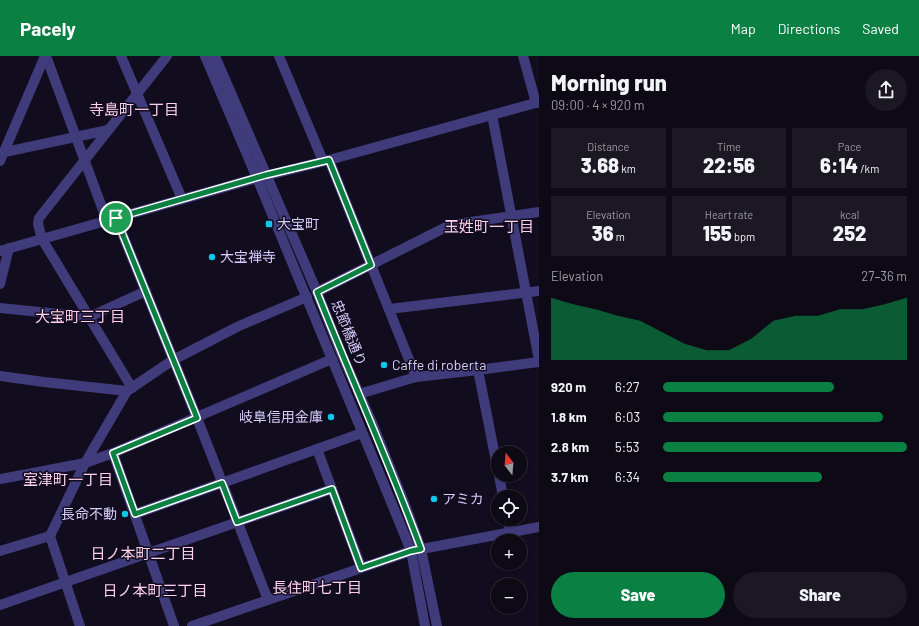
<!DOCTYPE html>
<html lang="en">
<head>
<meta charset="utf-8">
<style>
  body { margin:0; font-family:Barlow,"Noto Sans JP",sans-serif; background:#1b1823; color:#f1f3f6; height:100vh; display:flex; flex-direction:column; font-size:15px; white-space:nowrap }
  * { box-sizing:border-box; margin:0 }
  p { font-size:13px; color:#9a9aa1 }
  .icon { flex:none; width:22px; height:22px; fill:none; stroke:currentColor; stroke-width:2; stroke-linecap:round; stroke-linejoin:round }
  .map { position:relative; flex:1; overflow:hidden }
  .side { display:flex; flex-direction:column; background:#0d0a16; width:380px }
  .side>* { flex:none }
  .needle { width:26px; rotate:344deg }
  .fabs { position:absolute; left:491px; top:390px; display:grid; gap:8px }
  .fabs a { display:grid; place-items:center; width:36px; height:36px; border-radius:50%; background:#0d0a16; box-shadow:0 1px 3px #0004,0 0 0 1px #2d2b35; font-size:20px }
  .pin { position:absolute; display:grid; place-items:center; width:34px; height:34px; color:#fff; margin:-17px; border:2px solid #fff; border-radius:50%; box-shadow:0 1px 4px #0007 }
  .round { display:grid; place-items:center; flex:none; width:42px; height:42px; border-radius:21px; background:#1b1823 }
  .summary { display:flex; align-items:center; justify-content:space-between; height:68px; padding:0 12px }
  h1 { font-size:22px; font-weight:800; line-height:30px }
  .metrics { display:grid; grid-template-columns:repeat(3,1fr); gap:6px; height:68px; padding:4px 12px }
  .metrics div { display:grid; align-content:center; border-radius:0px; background:#1b1823; text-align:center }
  .metrics b { font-size:20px; font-weight:800 }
  .metrics small { font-size:11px; font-weight:400 }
  .metrics p { font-size:11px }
  .chart { height:112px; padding:8px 12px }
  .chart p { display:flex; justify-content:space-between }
  .chart svg { width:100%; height:72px; margin-top:4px; fill:#0b8043; opacity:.7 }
  .cta { display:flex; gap:8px; margin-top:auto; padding:8px 12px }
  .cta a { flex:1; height:46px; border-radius:24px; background:#0b8043; color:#fff; font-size:16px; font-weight:800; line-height:46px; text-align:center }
  .cta a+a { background:#1b1823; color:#f1f3f6 }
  ul { padding:0 12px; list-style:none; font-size:13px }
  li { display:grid; grid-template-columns:64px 48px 1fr; align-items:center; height:30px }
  li i { height:10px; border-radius:5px; background:#0b8043 }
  header { display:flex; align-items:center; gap:24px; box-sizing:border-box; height:56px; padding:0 20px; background:#0b8043; color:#fff }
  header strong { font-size:19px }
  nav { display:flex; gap:22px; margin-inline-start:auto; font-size:14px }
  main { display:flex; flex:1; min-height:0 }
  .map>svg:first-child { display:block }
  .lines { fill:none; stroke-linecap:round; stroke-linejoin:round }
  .minor { stroke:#403b7b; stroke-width:10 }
  .route-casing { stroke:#fff; stroke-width:8 }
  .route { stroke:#0b8043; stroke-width:5 }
  .poi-dot { fill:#0dc8e8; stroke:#110d1e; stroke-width:1.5 }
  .labels { text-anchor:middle; stroke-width:3; stroke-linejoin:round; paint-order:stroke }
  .poi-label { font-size:14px; fill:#d5cdfc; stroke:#110d1e; text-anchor:start }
  .street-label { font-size:14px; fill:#d5cdfc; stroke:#110d1e }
  .neighbourhood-label { font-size:15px; fill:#fccfea; stroke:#110d1e }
</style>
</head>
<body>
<header>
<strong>Pacely</strong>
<nav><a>Map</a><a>Directions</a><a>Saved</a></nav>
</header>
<main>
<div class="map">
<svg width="539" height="570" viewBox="0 0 539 570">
  <rect width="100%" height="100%" fill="#110d1e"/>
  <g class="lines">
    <g class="minor">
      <path d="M46,0l61,165"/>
      <path d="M121,0l61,143"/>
      <path d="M205,0l52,122 137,331 17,42 14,75"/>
      <path d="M215,0l102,236 25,63 31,70 32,80 16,44 16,77"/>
      <path d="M279,0l44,105"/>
      <path d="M523,0l13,47"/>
      <path d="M492,59l47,245"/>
      <path d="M0,97l108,-23"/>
      <path d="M329,104l87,217"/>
      <path d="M0,105l45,-105"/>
      <path d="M116,162l81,200 71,182"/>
      <path d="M0,195l257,-73 72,-18 210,-58"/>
      <path d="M0,228l9,-36"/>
      <path d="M317,236l133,-67 89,-13"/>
      <path d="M0,252l89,9 57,-26"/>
      <path d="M389,253l150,-18"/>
      <path d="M478,314l20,101"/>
      <path d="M0,320l44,6 83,9"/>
      <path d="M132,332l-90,-149 -4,-15 1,-6 128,-162"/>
      <path d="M359,338l57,-17 62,-7 61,-8"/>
      <path d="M317,393l44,118"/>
      <path d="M113,397l61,173"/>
      <path d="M499,419l4,22"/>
      <path d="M0,423l33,-6 52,-10 28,-10 219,-94"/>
      <path d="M135,458l227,-81"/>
      <path d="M508,463l2,14"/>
      <path d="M0,495l50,-15"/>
      <path d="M0,549l332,-116"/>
      <path d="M80,570l-30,-90 35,-73 42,-72 46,-31 66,-34 68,-29"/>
      <path d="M192,570l219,-75 128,-24"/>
    </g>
  </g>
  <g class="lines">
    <defs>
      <path id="route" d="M329,104l42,105 -54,27c34,86 72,170 104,257l-10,2 -50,17 -29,-79 -95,33 -15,-39 -87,31 -22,-61 84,-35 -81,-200 150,-43z"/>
    </defs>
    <use href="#route" class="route-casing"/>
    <use href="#route" class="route"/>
  </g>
  <g class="poi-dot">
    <rect x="265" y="164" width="8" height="8" rx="2"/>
    <circle cx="212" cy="201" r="4"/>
    <circle cx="384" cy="309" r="4"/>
    <circle cx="331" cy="361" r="4"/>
    <circle cx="434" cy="443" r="4"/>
    <circle cx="125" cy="458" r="4"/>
  </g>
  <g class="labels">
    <g class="poi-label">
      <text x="277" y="173">大宝町</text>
      <text x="220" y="206">大宝禅寺</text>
      <text x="392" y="314">Caffe di roberta</text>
      <text x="323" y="366" text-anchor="end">岐阜信用金庫</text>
      <text x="442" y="448">アミカ</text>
      <text x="117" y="463" text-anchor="end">長命不動</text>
    </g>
    <g class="street-label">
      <text transform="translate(349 277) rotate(68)" y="5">忠節橋通り</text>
    </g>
    <g class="neighbourhood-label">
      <text x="134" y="59">寺島町一丁目</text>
      <text x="489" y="176">玉姓町一丁目</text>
      <text x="80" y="266">大宝町三丁目</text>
      <text x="68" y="429">室津町一丁目</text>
      <text x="143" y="503">日ノ本町二丁目</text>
      <text x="317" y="537">長住町七丁目</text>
      <text x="155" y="540">日ノ本町三丁目</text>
    </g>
  </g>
</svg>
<div class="fabs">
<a><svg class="needle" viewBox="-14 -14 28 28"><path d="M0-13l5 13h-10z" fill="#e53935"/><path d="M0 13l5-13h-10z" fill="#9a9aa1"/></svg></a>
<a><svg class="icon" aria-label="locate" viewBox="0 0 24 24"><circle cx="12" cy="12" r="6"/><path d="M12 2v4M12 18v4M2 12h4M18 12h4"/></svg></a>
<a>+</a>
<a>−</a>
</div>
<div class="pin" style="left:116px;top:162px;background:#1e9e55"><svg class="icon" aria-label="arrive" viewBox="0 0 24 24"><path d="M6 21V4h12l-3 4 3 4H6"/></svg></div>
</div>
<section class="side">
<div class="summary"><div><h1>Morning run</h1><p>09:00 · 4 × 920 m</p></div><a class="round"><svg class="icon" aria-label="share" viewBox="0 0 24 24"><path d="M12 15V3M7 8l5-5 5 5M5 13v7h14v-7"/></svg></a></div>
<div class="metrics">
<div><p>Distance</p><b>3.68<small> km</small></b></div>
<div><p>Time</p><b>22:56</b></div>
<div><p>Pace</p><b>6:14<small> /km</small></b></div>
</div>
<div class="metrics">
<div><p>Elevation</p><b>36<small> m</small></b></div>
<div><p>Heart rate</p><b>155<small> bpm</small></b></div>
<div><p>kcal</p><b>252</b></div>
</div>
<div class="chart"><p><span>Elevation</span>27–36 m</p>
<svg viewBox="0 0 160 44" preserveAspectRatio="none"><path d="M0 44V6L10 10L20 13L30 17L40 20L50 27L60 34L70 38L80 38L90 31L100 20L110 17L120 17L130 13L140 13L150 10L160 6V44z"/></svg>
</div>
<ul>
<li><b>920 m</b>6:27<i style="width:70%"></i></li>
<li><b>1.8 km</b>6:03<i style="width:90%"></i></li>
<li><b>2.8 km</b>5:53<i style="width:100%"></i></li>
<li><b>3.7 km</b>6:34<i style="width:65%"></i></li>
</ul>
<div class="cta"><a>Save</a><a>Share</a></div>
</section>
</main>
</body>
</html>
